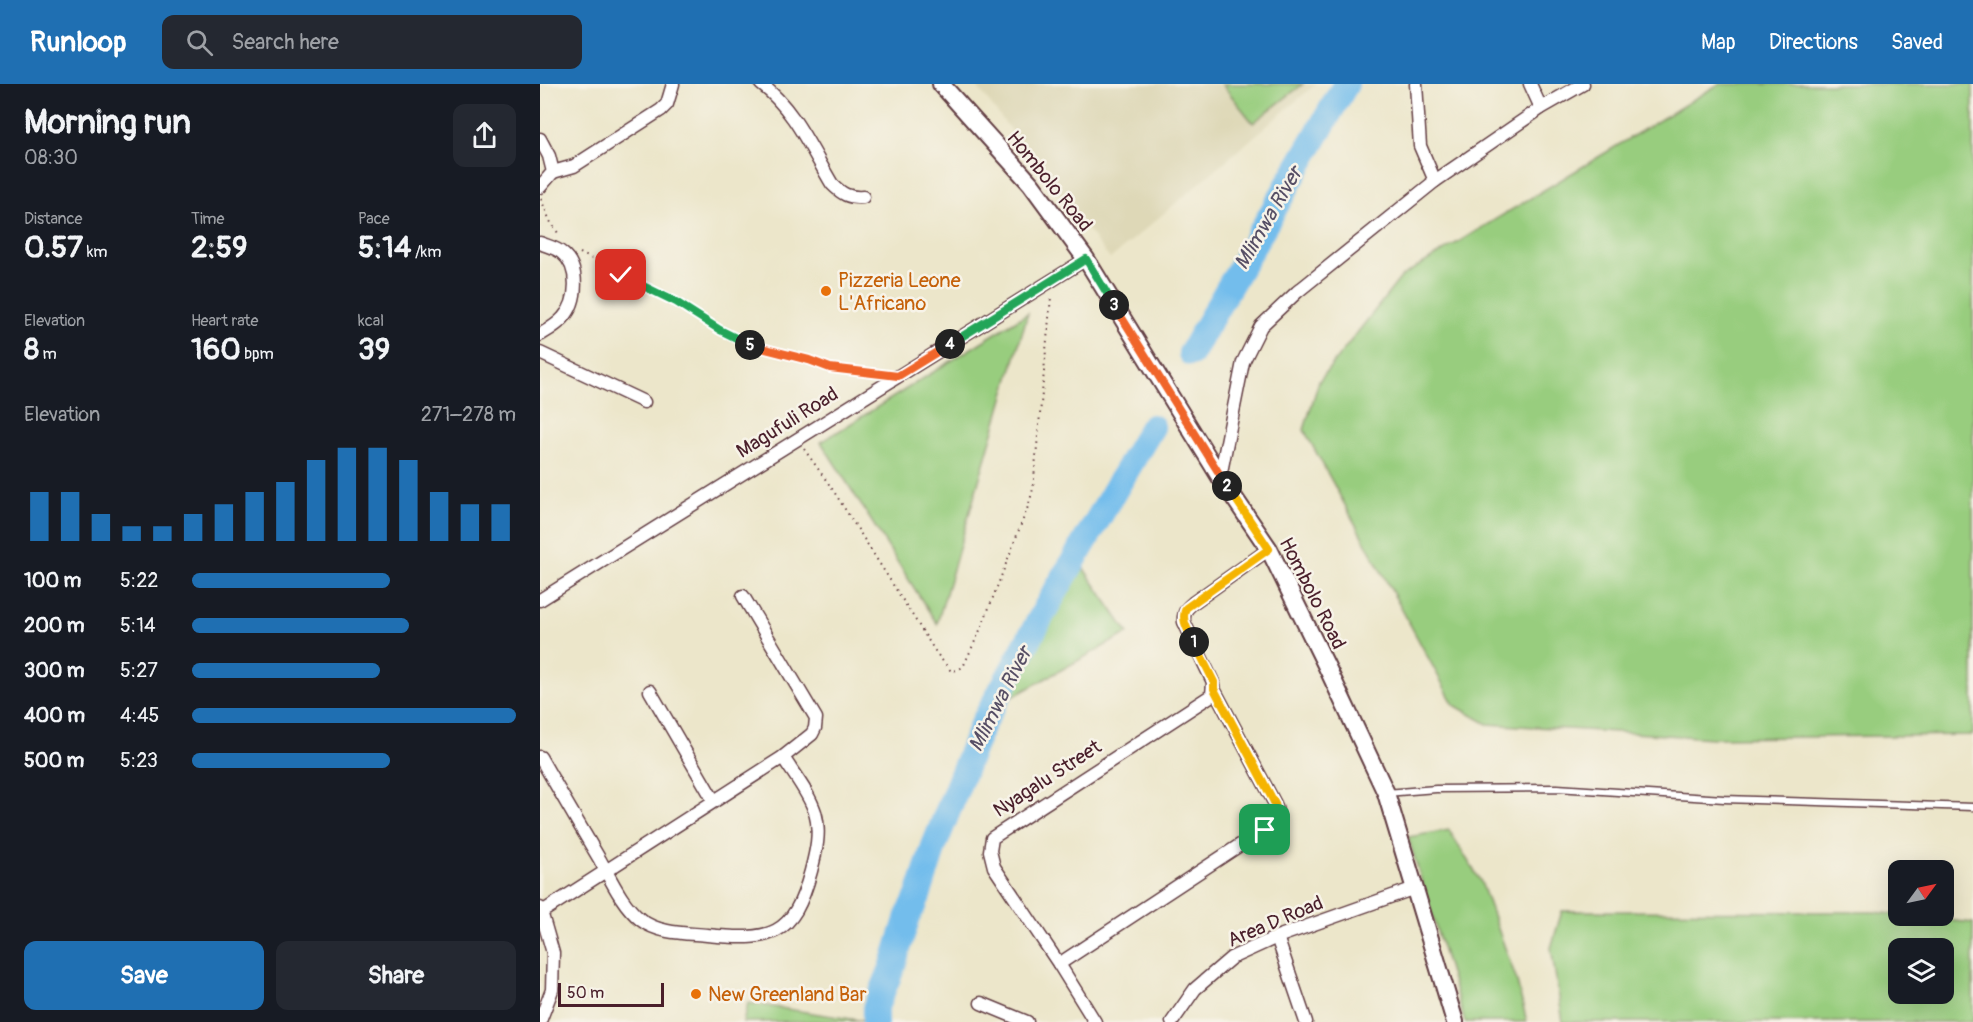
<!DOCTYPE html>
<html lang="en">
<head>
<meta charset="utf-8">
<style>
  body { margin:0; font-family:Pangolin,sans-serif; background:#242831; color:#f1f3f6; height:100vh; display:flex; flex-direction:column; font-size:22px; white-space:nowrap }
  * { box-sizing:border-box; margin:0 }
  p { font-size:20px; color:#9ea1a6 }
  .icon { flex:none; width:33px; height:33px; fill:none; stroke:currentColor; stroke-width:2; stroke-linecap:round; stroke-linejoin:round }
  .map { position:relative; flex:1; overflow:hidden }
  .panel { display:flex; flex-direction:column; background:#171b24; width:540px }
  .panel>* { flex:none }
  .needle { width:39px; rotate:57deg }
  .buttons { position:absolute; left:1348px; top:776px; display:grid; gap:12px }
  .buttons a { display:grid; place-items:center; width:66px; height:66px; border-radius:12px; background:#171b24; box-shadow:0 6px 24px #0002; font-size:30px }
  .scale { position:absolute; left:18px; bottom:15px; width:106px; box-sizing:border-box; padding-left:6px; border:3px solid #4a1f2b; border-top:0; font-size:16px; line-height:21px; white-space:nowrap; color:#4a1f2b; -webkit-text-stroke:4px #f7f3e8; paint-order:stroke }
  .pin { position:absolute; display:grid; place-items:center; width:51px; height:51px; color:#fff; margin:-26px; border-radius:12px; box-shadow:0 3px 9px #0006 }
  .km { position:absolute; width:30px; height:30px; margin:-15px; border-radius:50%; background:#222; color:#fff; font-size:16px; line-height:30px; text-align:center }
  .round { display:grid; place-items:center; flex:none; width:63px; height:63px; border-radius:12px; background:#242831 }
  .head { display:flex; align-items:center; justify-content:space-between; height:102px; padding:0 24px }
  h1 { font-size:33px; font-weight:700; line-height:45px }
  .stats { display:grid; grid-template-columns:repeat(3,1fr); gap:9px; height:102px; padding:6px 24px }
  .stats div { display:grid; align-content:center }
  .stats b { font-size:30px; font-weight:700 }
  .stats small { font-size:16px; font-weight:400 }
  .stats p { font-size:16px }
  .chart { height:168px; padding:12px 24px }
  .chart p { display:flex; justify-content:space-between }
  .chart svg { width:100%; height:108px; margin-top:6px; stroke:#1f6fb2; stroke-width:6 }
  .cta { display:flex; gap:12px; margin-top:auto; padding:12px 24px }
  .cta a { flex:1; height:69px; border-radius:12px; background:#1f6fb2; color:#fff; font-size:24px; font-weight:700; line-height:69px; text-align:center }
  .cta a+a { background:#242831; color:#f1f3f6 }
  ul { padding:0 24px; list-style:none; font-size:20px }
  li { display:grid; grid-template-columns:96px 72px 1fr; align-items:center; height:45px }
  li i { height:15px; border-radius:8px; background:#1f6fb2 }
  header { display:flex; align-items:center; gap:36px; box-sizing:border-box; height:84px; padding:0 30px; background:#1f6fb2; color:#fff }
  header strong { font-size:28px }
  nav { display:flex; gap:33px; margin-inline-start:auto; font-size:21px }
  .search { width:420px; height:54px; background:#242831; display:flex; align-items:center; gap:15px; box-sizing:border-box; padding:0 21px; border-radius:12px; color:#9ea1a6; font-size:22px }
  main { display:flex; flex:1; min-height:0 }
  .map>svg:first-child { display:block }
  .built { fill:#ded8b7 }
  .green { fill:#98cd7e; stroke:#717654; stroke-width:1.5; fill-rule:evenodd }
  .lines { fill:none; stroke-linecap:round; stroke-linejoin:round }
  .river { stroke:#73bdec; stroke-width:26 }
  .service-casing { stroke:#623d43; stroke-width:9 }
  .minor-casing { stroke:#623d43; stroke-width:15 }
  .tertiary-casing { stroke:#623d43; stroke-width:20 }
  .path { stroke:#623d43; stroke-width:2; stroke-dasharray:1.5 4.5; stroke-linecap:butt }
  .service { stroke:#fff; stroke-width:6 }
  .minor { stroke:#fff; stroke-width:12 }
  .tertiary { stroke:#fff; stroke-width:16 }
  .split-1-casing { stroke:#fff; stroke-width:12 }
  .split-2-casing { stroke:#fff; stroke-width:12 }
  .split-3-casing { stroke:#fff; stroke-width:12 }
  .split-4-casing { stroke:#fff; stroke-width:12 }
  .split-5-casing { stroke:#fff; stroke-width:12 }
  .split-6-casing { stroke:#fff; stroke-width:12 }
  .split-1 { stroke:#f5b400; stroke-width:8 }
  .split-2 { stroke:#f5b400; stroke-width:8 }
  .split-3 { stroke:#f0652b; stroke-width:8 }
  .split-4 { stroke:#22a559; stroke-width:8 }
  .split-5 { stroke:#f0652b; stroke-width:8 }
  .split-6 { stroke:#22a559; stroke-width:8 }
  .food-dot { fill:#e8710a; stroke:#f7f3e8; stroke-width:2 }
  .labels { text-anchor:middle; stroke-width:5; stroke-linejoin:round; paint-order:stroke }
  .street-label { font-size:20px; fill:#4a1f2b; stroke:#f7f3e8 }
  .food-label { font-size:20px; fill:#c56008; stroke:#f7f3e8; text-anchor:start }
  .water-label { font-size:21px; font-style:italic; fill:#564e65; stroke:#f7f3e8 }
</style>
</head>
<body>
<header>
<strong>Runloop</strong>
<div class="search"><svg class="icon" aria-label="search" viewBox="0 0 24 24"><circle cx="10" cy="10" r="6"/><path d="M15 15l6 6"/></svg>Search here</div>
<nav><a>Map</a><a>Directions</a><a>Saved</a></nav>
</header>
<main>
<section class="panel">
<div class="head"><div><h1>Morning run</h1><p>08:30</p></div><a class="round"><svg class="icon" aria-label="share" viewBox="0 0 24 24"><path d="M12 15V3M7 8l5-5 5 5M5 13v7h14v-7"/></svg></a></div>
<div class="stats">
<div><p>Distance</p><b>0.57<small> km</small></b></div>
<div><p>Time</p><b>2:59</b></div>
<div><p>Pace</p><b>5:14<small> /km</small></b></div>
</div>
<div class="stats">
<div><p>Elevation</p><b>8<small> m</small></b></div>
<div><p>Heart rate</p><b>160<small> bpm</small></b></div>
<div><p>kcal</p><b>39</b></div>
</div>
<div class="chart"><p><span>Elevation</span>271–278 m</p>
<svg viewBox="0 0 160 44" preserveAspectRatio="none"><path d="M5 44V24M15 44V24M25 44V33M35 44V38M45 44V38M55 44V33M65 44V29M75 44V24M85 44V20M95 44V11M105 44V6M115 44V6M125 44V11M135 44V24M145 44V29M155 44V29"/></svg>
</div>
<ul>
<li><b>100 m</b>5:22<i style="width:61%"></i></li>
<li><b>200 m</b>5:14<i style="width:67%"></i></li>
<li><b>300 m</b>5:27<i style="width:58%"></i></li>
<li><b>400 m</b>4:45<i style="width:100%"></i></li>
<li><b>500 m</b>5:23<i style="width:61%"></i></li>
</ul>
<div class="cta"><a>Save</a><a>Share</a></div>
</section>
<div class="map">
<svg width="1433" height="938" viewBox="0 0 1433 938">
  <rect width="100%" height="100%" fill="#f7f3e8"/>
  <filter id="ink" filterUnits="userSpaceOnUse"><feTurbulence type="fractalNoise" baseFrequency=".0167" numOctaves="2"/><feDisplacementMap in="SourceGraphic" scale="12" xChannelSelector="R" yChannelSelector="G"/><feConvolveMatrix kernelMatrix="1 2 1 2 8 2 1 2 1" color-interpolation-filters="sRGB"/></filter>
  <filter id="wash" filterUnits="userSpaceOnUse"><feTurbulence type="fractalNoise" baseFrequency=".008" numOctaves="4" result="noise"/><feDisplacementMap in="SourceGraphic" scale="24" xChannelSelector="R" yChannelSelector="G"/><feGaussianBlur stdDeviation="1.35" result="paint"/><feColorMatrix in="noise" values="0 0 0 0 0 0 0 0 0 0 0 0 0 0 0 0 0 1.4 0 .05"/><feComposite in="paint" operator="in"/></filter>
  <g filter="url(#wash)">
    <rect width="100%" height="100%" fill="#ece6ca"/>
    <path class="built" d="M435,0h341l-206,175z"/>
    <g class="green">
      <path d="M682,0h81l-50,39z"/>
      <path d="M1179,0h254v651l-260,3 -226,-14 -33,-19 -150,-275 15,-49 83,-105z"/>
      <path d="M488,229l-91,311 -116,-182z"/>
      <path d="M542,482l46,67 -123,68z"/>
      <path d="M909,746l32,52 35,96 11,44h-62l-57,-185z"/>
      <path d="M1022,827l312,1 99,11v99h-410l-12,-74zM1359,864h45v45h-45z"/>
      <path d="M208,919l116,18 -121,1z"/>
    </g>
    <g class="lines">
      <g class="river">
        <path d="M651,269l155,-269"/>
        <path d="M335,938v-13l17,-41 16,-52 10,-20 16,-50 47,-119 66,-121 105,-179"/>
      </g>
    </g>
  </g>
  <g filter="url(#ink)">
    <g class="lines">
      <defs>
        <path id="service" d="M846,709l50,-4 121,-1 167,11 249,8"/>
        <g id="minor">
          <path d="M221,0c33,25 50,65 71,100 10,10 16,14 31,13"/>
          <path d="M876,0l4,62 15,35"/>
          <path d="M990,0l11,24"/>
          <path d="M0,55l9,17 4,16 -13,15"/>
          <path d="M13,88l21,-6 87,-56 6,-6 6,-20"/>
          <path d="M0,159c7,3 17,5 22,10 18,14 16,49 1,65 -6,7 -15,12 -23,17"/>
          <path d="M0,269l104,49"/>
          <path d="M680,393l23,-115 18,-36 36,-34 138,-111 106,-73 42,-24"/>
          <path d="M0,516l546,-341"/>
          <path d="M110,607l64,110"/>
          <path d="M0,673c20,35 40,69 60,103 11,20 23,46 41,60 18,14 45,13 66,15 64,6 86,3 104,-64 5,-19 10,-39 4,-59 -6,-19 -21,-37 -32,-55"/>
          <path d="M0,824l13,45 -1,37 -12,31"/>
          <path d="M2,828l241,-155 29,-23 3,-6 1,-10 -73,-122"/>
          <path d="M737,853l29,85"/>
          <path d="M519,880l216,-142 2,-11 -2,-7 -61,-115"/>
          <path d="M441,919l46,19"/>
          <path d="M555,938l-36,-58 -65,-97 -4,-16 2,-13 220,-143 1,-13 -29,-60c-1,-11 3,-14 10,-20l75,-53"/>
          <path d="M632,938l23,-33 36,-31 46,-21 138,-49"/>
        </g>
        <path id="tertiary" d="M401,0l90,100 55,75 134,218 49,72 57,116 60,128 69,229"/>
      </defs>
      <use href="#service" class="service-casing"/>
      <use href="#minor" class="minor-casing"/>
      <use href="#tertiary" class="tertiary-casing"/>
      <g class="path">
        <path d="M1,115l9,22 10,15"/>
        <path d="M40,169l96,49 44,28 22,11 88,27 47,5"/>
        <path d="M264,365l27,38 106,167 14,17 6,-1 6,-3 19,-41 47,-122 4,-15 18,-192"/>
      </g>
      <use href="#service" class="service"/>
      <use href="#minor" class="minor"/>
      <use href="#tertiary" class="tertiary"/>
    </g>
  </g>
  <g class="lines" filter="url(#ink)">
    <defs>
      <path id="split-1" d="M654,558l20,40v7l61,115c4,13 0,18 -10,26"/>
      <path id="split-2" d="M654,558c-5,-11 -14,-22 -8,-34l83,-59 -42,-63"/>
      <path id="split-3" d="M574,221l113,181"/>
      <path id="split-4" d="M410,260l136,-85 28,46"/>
      <path id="split-5" d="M210,261l59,15 21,8 68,8 52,-32"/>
      <path id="split-6" d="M81,191l55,27 44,28 30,15"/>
    </defs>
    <use href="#split-1" class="split-1-casing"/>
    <use href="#split-2" class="split-2-casing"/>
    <use href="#split-3" class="split-3-casing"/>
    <use href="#split-4" class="split-4-casing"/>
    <use href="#split-5" class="split-5-casing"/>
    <use href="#split-6" class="split-6-casing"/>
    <use href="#split-1" class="split-1"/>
    <use href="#split-2" class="split-2"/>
    <use href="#split-3" class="split-3"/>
    <use href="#split-4" class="split-4"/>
    <use href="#split-5" class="split-5"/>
    <use href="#split-6" class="split-6"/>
  </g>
  <g class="food-dot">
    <circle cx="286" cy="207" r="6"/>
    <circle cx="156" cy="910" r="6"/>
  </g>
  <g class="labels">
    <g class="street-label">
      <text transform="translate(510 97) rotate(51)" y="7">Hombolo Road</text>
      <text transform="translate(247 338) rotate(-32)" y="7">Magufuli Road</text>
      <text transform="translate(773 509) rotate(63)" y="7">Hombolo Road</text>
      <text transform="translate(507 694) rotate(-33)" y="7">Nyagalu Street</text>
      <text transform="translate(735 837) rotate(-23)" y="7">Area D Road</text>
    </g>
    <g class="food-label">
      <text x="298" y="203">Pizzeria Leone<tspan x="298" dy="23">L'Africano</tspan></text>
      <text x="168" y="917">New Greenland Bar</text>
    </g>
    <g class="water-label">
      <text transform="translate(728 134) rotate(-60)" y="7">Mlimwa River</text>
      <text transform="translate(460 615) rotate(-63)" y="7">Mlimwa River</text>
    </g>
  </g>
</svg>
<div class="buttons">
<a><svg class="needle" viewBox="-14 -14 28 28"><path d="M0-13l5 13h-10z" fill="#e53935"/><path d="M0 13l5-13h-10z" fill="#9ea1a6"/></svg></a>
<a><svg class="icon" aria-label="layers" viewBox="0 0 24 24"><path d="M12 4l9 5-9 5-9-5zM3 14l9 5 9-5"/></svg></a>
</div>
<div class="scale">50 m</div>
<div class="pin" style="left:725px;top:746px;background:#1e9e55"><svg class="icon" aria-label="arrive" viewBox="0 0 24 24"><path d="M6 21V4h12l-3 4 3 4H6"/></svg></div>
<div class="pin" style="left:81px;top:191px;background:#d93025"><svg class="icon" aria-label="check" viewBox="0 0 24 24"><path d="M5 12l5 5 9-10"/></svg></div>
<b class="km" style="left:654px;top:558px">1</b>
<b class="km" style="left:687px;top:402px">2</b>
<b class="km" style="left:574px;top:221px">3</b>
<b class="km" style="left:410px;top:260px">4</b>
<b class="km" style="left:210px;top:261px">5</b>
</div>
</main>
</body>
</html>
